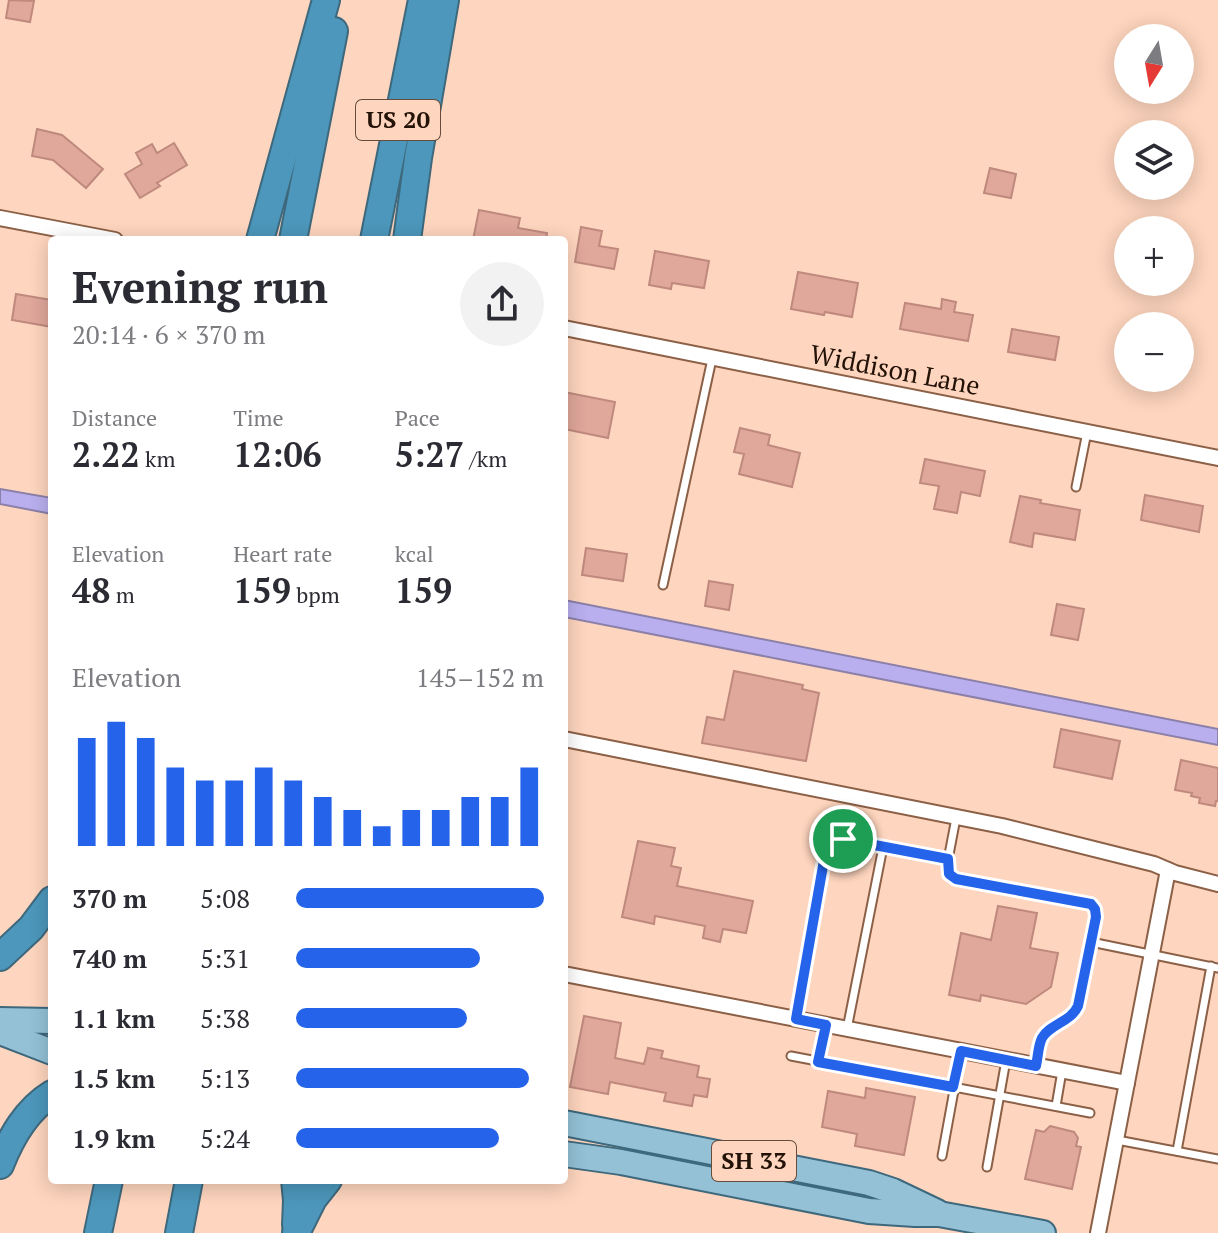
<!DOCTYPE html>
<html lang="en">
<head>
<meta charset="utf-8">
<style>
  body { margin:0; font-family:"PT Serif",serif; background:#f2f2f3; color:#2b2b33; height:100vh; display:flex; flex-direction:column; font-size:30px; white-space:nowrap }
  * { box-sizing:border-box; margin:0 }
  p { font-size:26px; color:#7c7c81 }
  .icon { flex:none; width:44px; height:44px; fill:none; stroke:currentColor; stroke-width:2; stroke-linecap:round; stroke-linejoin:round }
  .map { position:relative; flex:1; overflow:hidden }
  .panel { position:absolute; left:48px; top:236px; width:520px; height:948px; display:flex; flex-direction:column; background:#fff; border-radius:8px; box-shadow:0 4px 20px #0003 }
  .panel>* { flex:none }
  .needle { width:52px; rotate:191deg }
  .tools { position:absolute; left:1114px; top:24px; display:grid; gap:16px }
  .tools a { display:grid; place-items:center; width:80px; height:80px; border-radius:50%; background:#fff; box-shadow:0 4px 20px #0003; font-size:40px }
  .pin { position:absolute; display:grid; place-items:center; width:68px; height:68px; color:#fff; margin:-34px; border:4px solid #fff; border-radius:50%; box-shadow:0 2px 8px #0007 }
  .round { display:grid; place-items:center; flex:none; width:84px; height:84px; border-radius:42px; background:#f2f2f3 }
  .summary { display:flex; align-items:center; justify-content:space-between; height:136px; padding:0 24px }
  h1 { font-size:44px; font-weight:600; line-height:60px }
  .metrics { display:grid; grid-template-columns:repeat(3,1fr); gap:12px; height:136px; padding:8px 24px }
  .metrics div { display:grid; align-content:center }
  .metrics b { font-size:34px; font-weight:600 }
  .metrics small { font-size:22px; font-weight:400 }
  .metrics p { font-size:22px }
  .chart { height:224px; padding:16px 24px }
  .chart p { display:flex; justify-content:space-between }
  .chart svg { width:100%; height:144px; margin-top:8px; stroke:#2563eb; stroke-width:6 }
  ul { padding:0 24px; list-style:none; font-size:26px }
  li { display:grid; grid-template-columns:128px 96px 1fr; align-items:center; height:60px }
  li i { height:20px; border-radius:10px; background:#2563eb }
  .map>svg:first-child { display:block }
  .water { fill:#b9afef; stroke:#8c80a9; stroke-width:2 }
  .building { fill:#e0a79b; stroke:#bf897e; stroke-width:2 }
  .lines { fill:none; stroke-linecap:round; stroke-linejoin:round }
  .lane-casing { stroke:#8c6046; stroke-width:11 }
  .street-casing { stroke:#8c6046; stroke-width:18 }
  .primary-casing { stroke:#3e687c; stroke-width:28 }
  .highway-casing { stroke:#3e687c; stroke-width:30 }
  .lane { stroke:#fff; stroke-width:7 }
  .street { stroke:#fff; stroke-width:14 }
  .primary { stroke:#94c1d6; stroke-width:24 }
  .highway { stroke:#4c97bb; stroke-width:26 }
  .route-casing { stroke:#fff; stroke-width:16 }
  .route { stroke:#2563eb; stroke-width:10 }
  .labels { text-anchor:middle; stroke-width:7; stroke-linejoin:round; paint-order:stroke }
  .shield { fill:#fed5be; stroke:#654c3e; stroke-width:2 }
  .shield-label { font-size:24px; font-weight:bold; fill:#231207 }
  .street-label { font-size:26px; fill:#231207; stroke:#fed5be }
</style>
</head>
<body>
<div class="map">
<svg width="1218" height="1233" viewBox="0 0 1218 1233">
  <rect width="100%" height="100%" fill="#fed5be"/>
  <g class="water">
    <path d="M0,489l52,9v16l-52,-10z"/>
    <path d="M564,600l654,129v16l-654,-128z"/>
  </g>
  <g class="building">
    <path d="M9,0l25,1 -4,21 -24,-4z"/>
    <path d="M37,129l25,6 41,34 -17,19 -33,-28 -21,-4z"/>
    <path d="M174,143l13,22 -30,18 3,3 -20,12 -15,-24 17,-10 -6,-11 16,-9 5,9z"/>
    <path d="M990,168l26,6 -5,24 -27,-5z"/>
    <path d="M479,210l41,8 -2,10 29,5 -1,7h-73z"/>
    <path d="M581,227l21,4 -3,15 19,3 -4,20 -39,-7z"/>
    <path d="M655,251l54,10 -5,27 -32,-5 -1,6 -22,-4z"/>
    <path d="M798,272l60,11 -6,34 -27,-5 -1,3 -33,-6z"/>
    <path d="M16,294l36,6v27l-40,-7z"/>
    <path d="M942,299l14,3 -2,10 19,3 -5,26 -68,-12 5,-26 36,6z"/>
    <path d="M1012,329l47,8 -4,23 -47,-8z"/>
    <path d="M564,392l51,10 -7,36 -44,-9z"/>
    <path d="M740,428l30,7 -2,10 32,8 -8,34 -53,-13 5,-20 -10,-2z"/>
    <path d="M925,459l60,12 -5,25 -19,-4 -4,21 -23,-4 5,-23 -19,-3z"/>
    <path d="M1145,495l58,11 -4,26 -58,-12z"/>
    <path d="M1020,496l21,4 -1,3 40,7 -5,30 -41,-7 -2,14 -22,-5z"/>
    <path d="M586,548l41,6 -4,27 -41,-6z"/>
    <path d="M709,581l24,4 -4,25 -24,-4z"/>
    <path d="M1057,604l27,5 -6,31 -27,-5z"/>
    <path d="M734,671l69,14 -1,4 17,4 -13,68 -104,-18 5,-26 17,3z"/>
    <path d="M1061,729l59,12 -8,38 -58,-12z"/>
    <path d="M1181,760l37,8v33h-2l-1,5 -16,-3 1,-5 -9,-2 1,-3 -17,-3z"/>
    <path d="M638,841l37,7 -4,18 10,2 -4,18 76,15 -7,32 -23,-4 -3,13 -17,-4 2,-12 -50,-10 -1,8 -32,-7z"/>
    <path d="M998,906l39,7 -7,35 28,5 -7,34 -25,17 -45,-9 -1,6 -31,-6 12,-62 30,7z"/>
    <path d="M584,1016l37,7 -6,35 29,6 4,-16 15,3 -2,7 38,8 -2,11 13,2 -3,18 -13,-2 -2,11 -28,-5 2,-8 -56,-11 -2,12 -38,-7z"/>
    <path d="M866,1088l49,9 -11,58 -49,-9 2,-12 -35,-7 6,-36 37,7z"/>
    <path d="M1050,1126l24,6 4,6 -2,8 5,1 -9,42 -47,-10 11,-49 8,2z"/>
  </g>
  <g class="lines">
    <defs>
      <g id="lane">
        <path d="M1076,487l11,-55"/>
        <path d="M663,585l49,-226"/>
        <path d="M956,818l-9,47 2,9 7,5 135,25 4,5 1,8 -18,89c-7,16 -28,18 -36,32 -4,8 -4,19 -6,28"/>
        <path d="M1091,942l127,26"/>
        <path d="M796,1019l30,-170 5,-9 12,-1 105,20"/>
        <path d="M847,1029l36,-182"/>
        <path d="M791,1056l299,57"/>
        <path d="M818,1062l8,-37"/>
        <path d="M1056,1106l6,-35"/>
        <path d="M1117,1140l101,19"/>
        <path d="M1177,1151l34,-185"/>
        <path d="M942,1156l19,-104"/>
        <path d="M987,1167l19,-107"/>
      </g>
      <g id="street">
        <path d="M0,218l115,22"/>
        <path d="M564,328l654,130"/>
        <path d="M564,739l438,87 152,38 21,9 43,11"/>
        <path d="M564,974l563,109"/>
        <path d="M1098,1233l70,-363"/>
      </g>
      <g id="primary">
        <path d="M0,1020l52,1"/>
        <path d="M0,1032l52,20"/>
        <path d="M564,1123l305,60 24,8 44,21"/>
        <path d="M564,1154l57,8 248,49 46,3h24l104,19"/>
      </g>
      <g id="highway">
        <path d="M260,240l66,-240"/>
        <path d="M293,240l41,-209"/>
        <path d="M374,240l48,-240"/>
        <path d="M407,240l11,-82 27,-158"/>
        <path d="M0,957l31,-29 21,-28"/>
        <path d="M0,1165c11,-28 26,-55 52,-71"/>
        <path d="M295,1180l2,20 -1,25"/>
        <path d="M98,1233l11,-53"/>
        <path d="M179,1233l10,-53"/>
        <path d="M296,1233l17,-34 15,-19"/>
      </g>
    </defs>
    <use href="#lane" class="lane-casing"/>
    <use href="#street" class="street-casing"/>
    <use href="#primary" class="primary-casing"/>
    <use href="#highway" class="highway-casing"/>
    <use href="#lane" class="lane"/>
    <use href="#street" class="street"/>
    <use href="#primary" class="primary"/>
    <use href="#highway" class="highway"/>
  </g>
  <g class="lines">
    <defs>
      <path id="route" d="M843,839l105,20 1,15 7,5 135,25 4,5 1,8 -18,89c-7,16 -28,18 -36,32 -4,8 -4,19 -6,28l-75,-15 -8,36 -135,-25 8,-37 -30,-6 30,-170 5,-9z"/>
    </defs>
    <use href="#route" class="route-casing"/>
    <use href="#route" class="route"/>
  </g>
  <g class="labels">
    <g class="shield">
      <rect x="356" y="100" width="84" height="40" rx="6"/>
      <rect x="712" y="1141" width="84" height="40" rx="6"/>
    </g>
    <g class="shield-label">
      <text x="398" y="128">US 20</text>
      <text x="754" y="1169">SH 33</text>
    </g>
    <g class="street-label">
      <text transform="translate(895 370) rotate(11)" y="9">Widdison Lane</text>
    </g>
  </g>
</svg>
<div class="tools">
<a><svg class="needle" viewBox="-14 -14 28 28"><path d="M0-13l5 13h-10z" fill="#e53935"/><path d="M0 13l5-13h-10z" fill="#7c7c81"/></svg></a>
<a><svg class="icon" aria-label="layers" viewBox="0 0 24 24"><path d="M12 4l9 5-9 5-9-5zM3 14l9 5 9-5"/></svg></a>
<a>+</a>
<a>−</a>
</div>
<div class="pin" style="left:843px;top:839px;background:#1e9e55"><svg class="icon" aria-label="arrive" viewBox="0 0 24 24"><path d="M6 21V4h12l-3 4 3 4H6"/></svg></div>
<section class="panel">
<div class="summary"><div><h1>Evening run</h1><p>20:14 · 6 × 370 m</p></div><a class="round"><svg class="icon" aria-label="share" viewBox="0 0 24 24"><path d="M12 15V3M7 8l5-5 5 5M5 13v7h14v-7"/></svg></a></div>
<div class="metrics">
<div><p>Distance</p><b>2.22<small> km</small></b></div>
<div><p>Time</p><b>12:06</b></div>
<div><p>Pace</p><b>5:27<small> /km</small></b></div>
</div>
<div class="metrics">
<div><p>Elevation</p><b>48<small> m</small></b></div>
<div><p>Heart rate</p><b>159<small> bpm</small></b></div>
<div><p>kcal</p><b>159</b></div>
</div>
<div class="chart"><p><span>Elevation</span>145–152 m</p>
<svg viewBox="0 0 160 44" preserveAspectRatio="none"><path d="M5 44V11M15 44V6M25 44V11M35 44V20M45 44V24M55 44V24M65 44V20M75 44V24M85 44V29M95 44V33M105 44V38M115 44V33M125 44V33M135 44V29M145 44V29M155 44V20"/></svg>
</div>
<ul>
<li><b>370 m</b>5:08<i style="width:100%"></i></li>
<li><b>740 m</b>5:31<i style="width:74%"></i></li>
<li><b>1.1 km</b>5:38<i style="width:69%"></i></li>
<li><b>1.5 km</b>5:13<i style="width:94%"></i></li>
<li><b>1.9 km</b>5:24<i style="width:82%"></i></li>
</ul>
</section>
</div>
</body>
</html>
